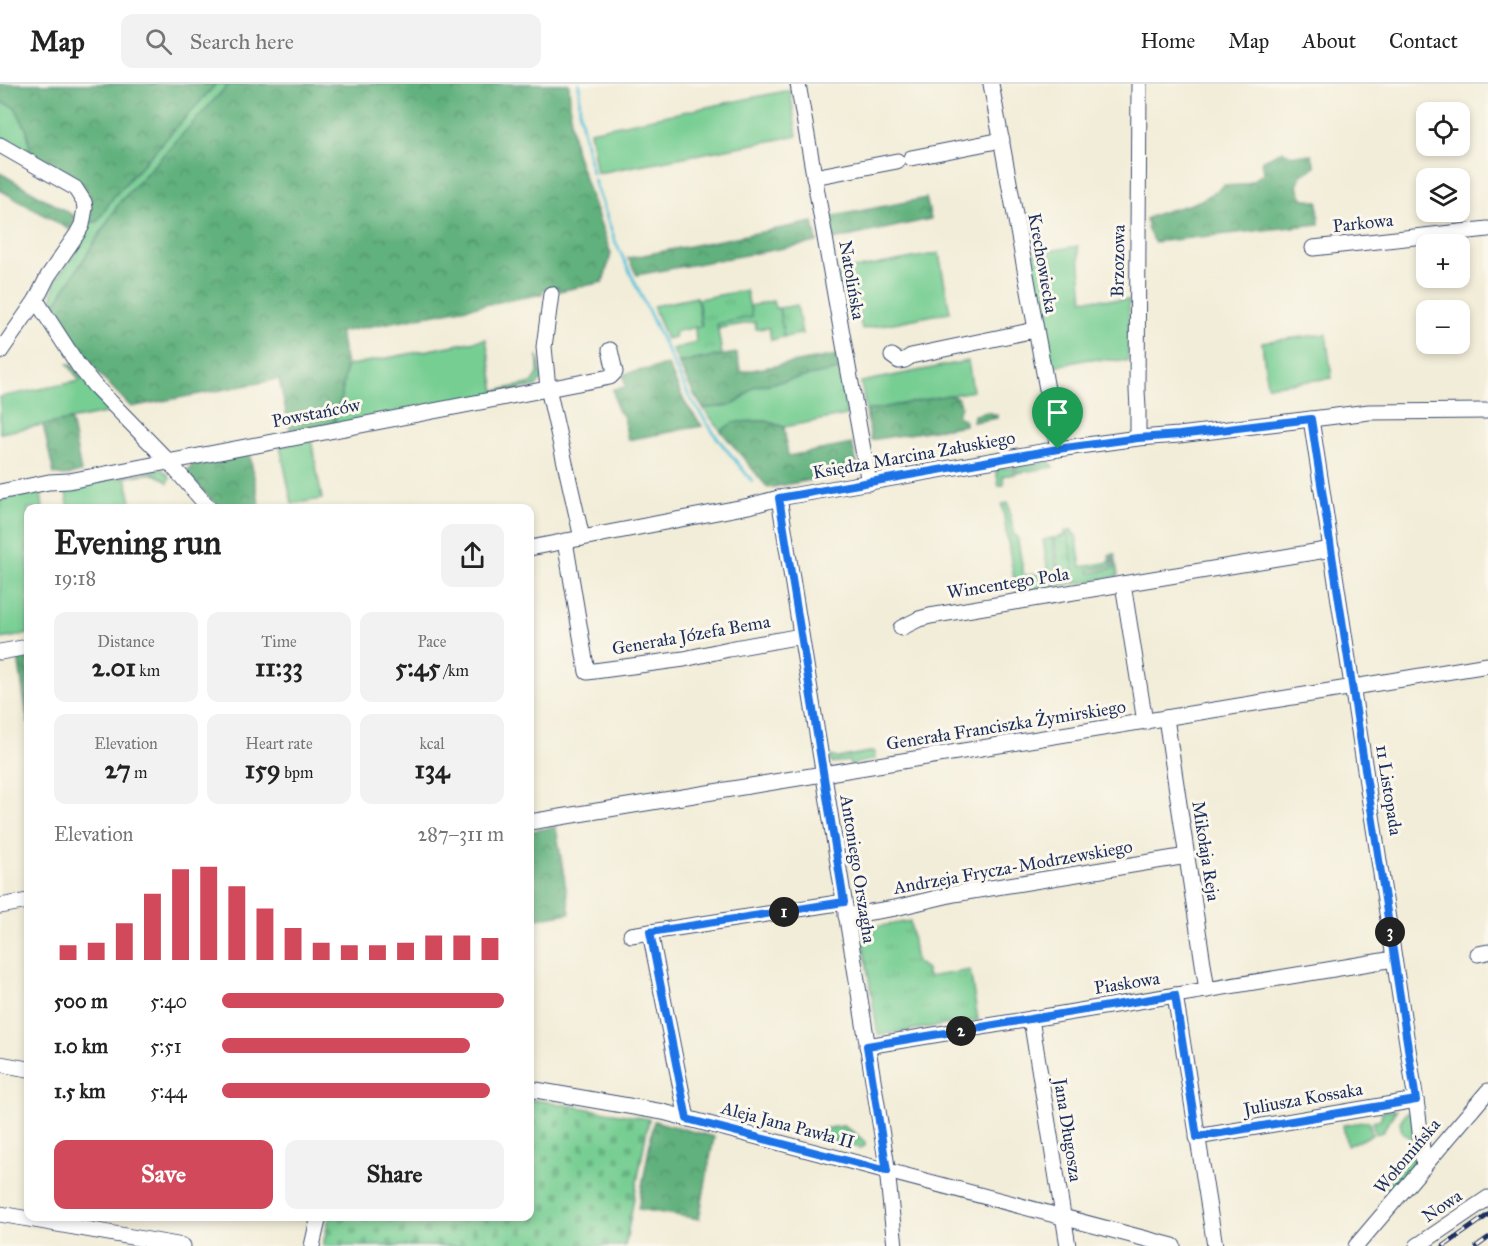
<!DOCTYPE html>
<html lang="en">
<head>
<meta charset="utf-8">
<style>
  body { margin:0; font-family:"IM FELL Great Primer",serif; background:#f2f2f2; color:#222; height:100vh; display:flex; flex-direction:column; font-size:22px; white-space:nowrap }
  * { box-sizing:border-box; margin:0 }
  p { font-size:20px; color:#767676 }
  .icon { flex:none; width:33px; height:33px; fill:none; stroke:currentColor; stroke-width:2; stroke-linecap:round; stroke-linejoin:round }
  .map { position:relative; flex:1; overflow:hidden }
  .side { position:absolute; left:24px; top:420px; width:510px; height:717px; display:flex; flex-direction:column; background:#fff; border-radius:12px; box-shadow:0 3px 9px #0003 }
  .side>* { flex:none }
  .buttons { position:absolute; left:1416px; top:18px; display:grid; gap:12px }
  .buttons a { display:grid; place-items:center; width:54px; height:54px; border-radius:12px; background:#fff; box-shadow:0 3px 9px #0003; font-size:30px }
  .pin { position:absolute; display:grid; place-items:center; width:51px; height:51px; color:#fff; margin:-62px -26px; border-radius:50% 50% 50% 0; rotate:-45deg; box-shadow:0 0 6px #0007 }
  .pin .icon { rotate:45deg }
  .km { position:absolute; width:30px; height:30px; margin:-15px; border-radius:50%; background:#222; color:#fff; font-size:16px; line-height:30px; text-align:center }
  .round { display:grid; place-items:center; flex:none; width:63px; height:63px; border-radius:12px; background:#f2f2f2 }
  .summary { display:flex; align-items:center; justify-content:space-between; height:102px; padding:0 30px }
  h1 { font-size:33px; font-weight:800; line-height:45px }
  .figures { display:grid; grid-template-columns:repeat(3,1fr); gap:9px; height:102px; padding:6px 30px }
  .figures div { display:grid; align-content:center; border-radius:12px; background:#f2f2f2; text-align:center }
  .figures b { font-size:26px; font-weight:800 }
  .figures small { font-size:16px; font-weight:400 }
  .figures p { font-size:16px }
  .chart { height:168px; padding:12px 30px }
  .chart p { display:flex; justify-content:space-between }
  .chart svg { width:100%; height:108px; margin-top:6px; stroke:#d1495b; stroke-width:6 }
  .primary-button { display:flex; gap:12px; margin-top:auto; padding:12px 30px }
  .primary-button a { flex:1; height:69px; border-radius:12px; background:#d1495b; color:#fff; font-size:24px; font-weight:800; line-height:69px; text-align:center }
  .primary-button a+a { background:#f2f2f2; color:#222 }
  ul { padding:0 30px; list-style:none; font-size:20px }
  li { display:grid; grid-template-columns:96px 72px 1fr; align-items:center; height:45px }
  li i { height:15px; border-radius:8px; background:#d1495b }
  header { display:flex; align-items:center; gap:36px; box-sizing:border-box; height:84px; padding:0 30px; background:#fff; border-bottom:2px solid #e0e0e0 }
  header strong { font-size:28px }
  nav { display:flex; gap:33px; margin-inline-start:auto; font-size:21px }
  .search { width:420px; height:54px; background:#f2f2f2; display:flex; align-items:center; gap:15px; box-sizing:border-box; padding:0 21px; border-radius:12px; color:#767676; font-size:22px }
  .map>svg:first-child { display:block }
  .grass { fill:#77ce93; stroke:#497e78; stroke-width:1.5 }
  .forest { fill:url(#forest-crowns); stroke:#3e706e; stroke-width:1.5 }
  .cemetery { fill:url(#cemetery-stones); stroke:#497e78; stroke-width:1.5 }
  .park { fill:url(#park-tufts); stroke:#497e78; stroke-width:1.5 }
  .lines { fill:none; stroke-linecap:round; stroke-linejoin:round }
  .stream { stroke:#5ec3db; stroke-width:3 }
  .minor-casing { stroke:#3b4c70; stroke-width:17 }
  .minor { stroke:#fff; stroke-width:15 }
  .rail-casing { stroke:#1b2f5e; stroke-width:5 }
  .rail { stroke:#fbf7ec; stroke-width:3; stroke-dasharray:9; stroke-linecap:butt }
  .route-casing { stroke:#fff; stroke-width:12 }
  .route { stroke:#1a73e8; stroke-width:8 }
  .labels { text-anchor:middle; stroke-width:6; stroke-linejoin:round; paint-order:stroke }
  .street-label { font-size:18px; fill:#1b2f5e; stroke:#fbf7ec }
</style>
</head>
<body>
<header>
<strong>Map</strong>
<div class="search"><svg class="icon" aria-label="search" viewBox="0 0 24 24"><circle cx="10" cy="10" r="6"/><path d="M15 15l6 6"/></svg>Search here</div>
<nav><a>Home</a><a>Map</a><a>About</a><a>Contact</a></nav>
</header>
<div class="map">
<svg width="1488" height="1162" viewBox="0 0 1488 1162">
  <defs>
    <pattern id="forest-crowns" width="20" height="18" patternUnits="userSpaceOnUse" patternTransform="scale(1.5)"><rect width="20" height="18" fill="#61b17d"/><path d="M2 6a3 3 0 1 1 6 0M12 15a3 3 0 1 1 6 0" fill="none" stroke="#4f906a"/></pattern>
    <pattern id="cemetery-stones" width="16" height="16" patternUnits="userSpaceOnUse" patternTransform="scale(1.5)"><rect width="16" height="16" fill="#77ce93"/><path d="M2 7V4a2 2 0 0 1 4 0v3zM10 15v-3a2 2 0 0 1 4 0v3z" fill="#66b181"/></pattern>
    <pattern id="park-tufts" width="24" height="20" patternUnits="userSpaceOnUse" patternTransform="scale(1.5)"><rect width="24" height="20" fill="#77ce93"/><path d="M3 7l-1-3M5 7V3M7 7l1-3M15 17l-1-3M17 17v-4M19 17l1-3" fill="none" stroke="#66b181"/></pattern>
  </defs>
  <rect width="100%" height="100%" fill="#fbf7ec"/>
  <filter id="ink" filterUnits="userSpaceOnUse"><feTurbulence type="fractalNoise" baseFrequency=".0167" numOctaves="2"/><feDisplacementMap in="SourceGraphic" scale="12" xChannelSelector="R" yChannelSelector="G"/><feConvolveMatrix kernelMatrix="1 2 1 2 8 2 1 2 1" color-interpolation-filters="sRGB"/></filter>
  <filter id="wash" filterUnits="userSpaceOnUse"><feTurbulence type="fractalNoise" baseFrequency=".008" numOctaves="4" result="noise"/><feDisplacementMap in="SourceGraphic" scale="24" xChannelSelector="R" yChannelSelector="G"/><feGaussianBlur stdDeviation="1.35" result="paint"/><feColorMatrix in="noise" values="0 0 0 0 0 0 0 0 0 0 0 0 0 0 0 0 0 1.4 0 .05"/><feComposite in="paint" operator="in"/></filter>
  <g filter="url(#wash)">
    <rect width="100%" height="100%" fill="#f2edd8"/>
    <g class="grass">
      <path d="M216,0h13l-109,118 -68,107v-13l3,-16 27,-36 8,-22h7l17,-26z"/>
      <path d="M790,6l7,46 -200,37 -7,-42z"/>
      <path d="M0,18l15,5 12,24 4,24 -31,-18z"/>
      <path d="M1078,162l5,53 46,1 -1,61 -39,-2 -38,8 -22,-113z"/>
      <path d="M939,169l11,59 -88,17 -7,-32 -12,2 -6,-27z"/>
      <path d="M697,213l4,29 -27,6 1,5 -9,2 -13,-33z"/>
      <path d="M773,217l2,7h4l5,29 -13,3 -2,-12 -13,1 -1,-7 -34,6 -3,2 -1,-6 34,-7 -2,-11z"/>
      <path d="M1326,250l6,44 -65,8 -5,-44z"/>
      <path d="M486,255l9,52 37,-8 6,-9v-19l4,24 -6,7 -203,40 8,-25 5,-35z"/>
      <path d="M968,277l5,30 -107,20 -5,-29z"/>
      <path d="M68,280h3l40,48 -111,21v-36l80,-16z"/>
      <path d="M839,286l8,45 -63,12 -18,-6 -32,1 -13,9 -18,-23c28,-2 32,1 50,-21z"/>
      <path d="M311,355l11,60 -30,5 -12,-58z"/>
      <path d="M1048,378l3,1 2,4 -36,6 -1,-6z"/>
      <path d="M999,384h15l1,6 -12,2 1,9 -5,1 -3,-17z"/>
      <path d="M162,385l8,8 -2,6c-12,-14 -26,-9 -42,-6l6,31h-63l-4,-20z"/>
      <path d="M37,408l4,1 2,15h-15v126l-28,5v-140z"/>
      <path d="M1008,419l6,33h3l7,40 24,-4 -5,-32 9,-2 6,39 5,-1 1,4 6,-1 1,5 -55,9 -14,-89z"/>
      <path d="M1072,446l1,5 3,-1 5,33 29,-5 -1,-7h2l2,11 -24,4 1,3 24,-5 1,-2 -2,-12h2l3,22 -44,8 -2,-12 -12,1 -6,-35 9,-2 2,-4z"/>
      <path d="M874,667l1,8 -25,6 -1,-4 -17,2 -2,-3v-4l8,2z"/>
      <path d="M1396,1026l-14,22 -6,2 -2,-2 -1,-11 8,-2 1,-8z"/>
      <path d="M1411,1027l3,19 -3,9 -9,-7 -2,-10 5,-8z"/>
      <path d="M1369,1037l3,14 -25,11 -4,-21z"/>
      <path d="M843,1042l12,7 10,9v4l-5,2 -37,-10 -2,-6 2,-3z"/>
      <path d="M1405,1064l10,7 -4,13 -8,12 -2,-1 -3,3 1,2 -3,3 -2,-1 -1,2 1,2 -2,2 -4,-1 -2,-6 2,-3v-7l17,-20 -3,-3z"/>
    </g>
    <g class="forest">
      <path d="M0,0h216l-102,112 -17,26h-7v-24l-8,-14 -51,-29 -4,-24 -12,-24 -15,-5z"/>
      <path d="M229,0h340l2,39 5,30 35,101 -8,28 -44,9 -1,-4 -15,3 -1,4 -202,38 6,34 -5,35 -8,25 -38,8 -5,-4 -11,-51 -148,28c-27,-29 -64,-62 -79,-98l68,-107z"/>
      <path d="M1282,67l10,4h20l3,12 -14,8 -4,11 6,12 15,4 1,22 -165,18 -6,-12 -2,-11c15,-9 30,-10 45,-15 13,-4 23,-11 33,-19 17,2 28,-1 40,-13l-2,-11z"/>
      <path d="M0,89l76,44 -6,13 -70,-40z"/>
      <path d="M926,114l5,21 -99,21 -4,-23z"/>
      <path d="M813,138l4,20 -180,33 -9,-17z"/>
      <path d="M736,269l5,19 95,-17 3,15 -86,17c-19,22 -22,19 -50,21l-8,-12 -17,-33z"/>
      <path d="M668,281l17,38 17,23 -74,14 -5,-25 -6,-5 -4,-21 13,-2 -3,-13z"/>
      <path d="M948,311l10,3 3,8 -4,9 8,6v4l-94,15 -5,-29z"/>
      <path d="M988,328l9,3v3l-24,4 1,-7z"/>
      <path d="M71,336l10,52 -17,4 -10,-2 -11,-49z"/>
      <path d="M766,337l18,6 4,29 64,-12 5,20 -1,6 -2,2 -86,16 -47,-57 13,-9z"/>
      <path d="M249,367l11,57h-41l-30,-32 -1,-6 4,-6z"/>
      <path d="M28,571v69l-10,-67z"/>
      <path d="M556,743l14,86 -40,7v-89z"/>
      <path d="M654,1037l60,16 -15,82 -61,-10z"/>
    </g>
    <path class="cemetery" d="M530,1015l119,20 -24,127h-302l6,-29 201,-1z"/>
    <g class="park">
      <path d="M746,206l6,27 -35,7 5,31 -43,7 -7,-13 24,-6 -1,-15 7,-2 -4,-27z"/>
      <path d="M797,221l5,29 -18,3 -5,-29z"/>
      <path d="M1068,451l6,36 -14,2 -6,-35z"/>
      <path d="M910,837l6,41 10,7 2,8 42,-7 8,50 -100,15 -17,-106z"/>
    </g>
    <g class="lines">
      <g class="stream">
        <path d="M579,0l1,30 12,59"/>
        <path d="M594,96l21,61 75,157 28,41 34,42"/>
      </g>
    </g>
  </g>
  <g filter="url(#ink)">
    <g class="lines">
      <defs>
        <g id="minor">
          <path d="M798,0l39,222 32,177"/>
          <path d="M991,0l67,365"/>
          <path d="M0,61l75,43 9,14 1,6 -3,17 -5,9 -29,42 -12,24 -36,52"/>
          <path d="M911,74l91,-18"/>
          <path d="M814,93l83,-16"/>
          <path d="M1313,164l175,-19"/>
          <path d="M551,210l-7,53 4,41 34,150"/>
          <path d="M36,216l42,65 16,20 74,76 41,47"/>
          <path d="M892,272l7,5 6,-1 6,-4 124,-26"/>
          <path d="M1311,335l107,695 6,53"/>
          <path d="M1138,354v-29l-1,-19 2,-306"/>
          <path d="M0,408l49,-10 20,-1 541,-104 5,-5 -5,-22"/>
          <path d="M779,414l107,662 9,86"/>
          <path d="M565,457l22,131 97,-13 45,-10 72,-13"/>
          <path d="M530,464l219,-42 30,-8 279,-49 80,-11 41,-3 190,-23 119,-1"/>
          <path d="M1123,500l22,138"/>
          <path d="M901,544l18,-9 11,-3 402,-67"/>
          <path d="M0,568l28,-5"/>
          <path d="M1166,634l41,272"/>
          <path d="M530,738l958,-157"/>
          <path d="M0,822l28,-5"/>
          <path d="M846,832l49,-8 59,-14 233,-38"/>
          <path d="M650,848l37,187"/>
          <path d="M631,851l213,-33"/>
          <path d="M1478,870l10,-2"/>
          <path d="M1175,911l40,251"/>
          <path d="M1031,935l37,227"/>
          <path d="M867,962l527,-87"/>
          <path d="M0,980l28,5"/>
          <path d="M530,1005l133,23 510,134"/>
          <path d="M1197,1053l219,-37"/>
          <path d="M0,1130l183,32"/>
          <path d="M312,1162l7,-30"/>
          <path d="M1356,1162l132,-155"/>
          <path d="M1417,1162l71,-48"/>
        </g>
      </defs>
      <use href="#minor" class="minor-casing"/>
      <use href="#minor" class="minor"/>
      <defs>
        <g id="rail">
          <path d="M1444,1162l44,-31"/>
          <path d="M1477,1162l11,-8"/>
        </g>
      </defs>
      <use href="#rail" class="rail-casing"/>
      <use href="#rail" class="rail"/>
    </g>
  </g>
  <g class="lines" filter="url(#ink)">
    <defs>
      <path id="route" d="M1311,335l105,681 -219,37 -22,-142 -308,51 20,125 -200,-52 -37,-187 194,-30 -65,-404 279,-49 80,-11 41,-3z"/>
    </defs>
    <use href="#route" class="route-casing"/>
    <use href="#route" class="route"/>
  </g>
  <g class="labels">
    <g class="street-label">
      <text transform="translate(1363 139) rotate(-6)" y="6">Parkowa</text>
      <text transform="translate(1118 177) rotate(-89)" y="6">Brzozowa</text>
      <text transform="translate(1043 179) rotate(80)" y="6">Krechowiecka</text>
      <text transform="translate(852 196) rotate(80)" y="6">Natolińska</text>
      <text transform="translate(316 329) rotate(-11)" y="6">Powstańców</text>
      <text transform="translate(914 371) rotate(-10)" y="6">Księdza Marcina Załuskiego</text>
      <text transform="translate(1008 499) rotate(-9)" y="6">Wincentego Pola</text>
      <text transform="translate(691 551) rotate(-10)" y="6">Generała Józefa Bema</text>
      <text transform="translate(1006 641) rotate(-9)" y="6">Generała Franciszka Żymirskiego</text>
      <text transform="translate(1389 706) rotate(81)" y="6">11 Listopada</text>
      <text transform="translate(1206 767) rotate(81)" y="6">Mikołaja Reja</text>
      <text transform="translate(1013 783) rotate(-10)" y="6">Andrzeja Frycza-Modrzewskiego</text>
      <text transform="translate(858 785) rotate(81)" y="6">Antoniego Orszagha</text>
      <text transform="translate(1127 899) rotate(-9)" y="6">Piaskowa</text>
      <text transform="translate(1303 1015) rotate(-10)" y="6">Juliusza Kossaka</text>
      <text transform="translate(788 1041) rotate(15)" y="6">Aleja Jana Pawła II</text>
      <text transform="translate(1068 1046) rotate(81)" y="6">Jana Długosza</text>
      <text transform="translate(1407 1072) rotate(-50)" y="6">Wołomińska</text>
      <text transform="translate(1442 1122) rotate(-34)" y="6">Nowa</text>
    </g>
  </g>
</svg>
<div class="buttons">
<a><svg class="icon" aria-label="locate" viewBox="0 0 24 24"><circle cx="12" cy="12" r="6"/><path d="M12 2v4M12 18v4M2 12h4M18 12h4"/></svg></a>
<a><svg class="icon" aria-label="layers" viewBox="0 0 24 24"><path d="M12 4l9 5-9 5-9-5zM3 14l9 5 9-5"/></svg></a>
<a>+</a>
<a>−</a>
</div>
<div class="pin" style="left:1058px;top:365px;background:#1e9e55"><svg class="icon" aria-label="arrive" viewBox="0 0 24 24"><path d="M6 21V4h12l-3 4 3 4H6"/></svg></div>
<b class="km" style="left:784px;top:828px">1</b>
<b class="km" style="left:961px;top:947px">2</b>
<b class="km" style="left:1390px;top:848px">3</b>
<section class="side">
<div class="summary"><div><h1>Evening run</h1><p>19:18</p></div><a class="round"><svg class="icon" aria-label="share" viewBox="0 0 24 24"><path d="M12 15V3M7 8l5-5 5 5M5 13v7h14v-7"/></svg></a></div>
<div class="figures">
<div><p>Distance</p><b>2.01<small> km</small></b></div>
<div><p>Time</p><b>11:33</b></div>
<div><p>Pace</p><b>5:45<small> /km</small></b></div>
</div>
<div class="figures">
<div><p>Elevation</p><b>27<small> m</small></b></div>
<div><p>Heart rate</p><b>159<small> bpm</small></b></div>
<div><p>kcal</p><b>134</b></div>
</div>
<div class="chart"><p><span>Elevation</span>287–311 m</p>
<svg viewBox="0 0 160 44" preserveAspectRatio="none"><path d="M5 44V38M15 44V37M25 44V29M35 44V17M45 44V7M55 44V6M65 44V14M75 44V23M85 44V31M95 44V37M105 44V38M115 44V38M125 44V37M135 44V34M145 44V34M155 44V35"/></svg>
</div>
<ul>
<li><b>500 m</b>5:40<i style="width:100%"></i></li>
<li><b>1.0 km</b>5:51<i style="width:88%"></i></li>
<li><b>1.5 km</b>5:44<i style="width:95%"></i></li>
</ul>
<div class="primary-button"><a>Save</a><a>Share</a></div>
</section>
</div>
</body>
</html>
